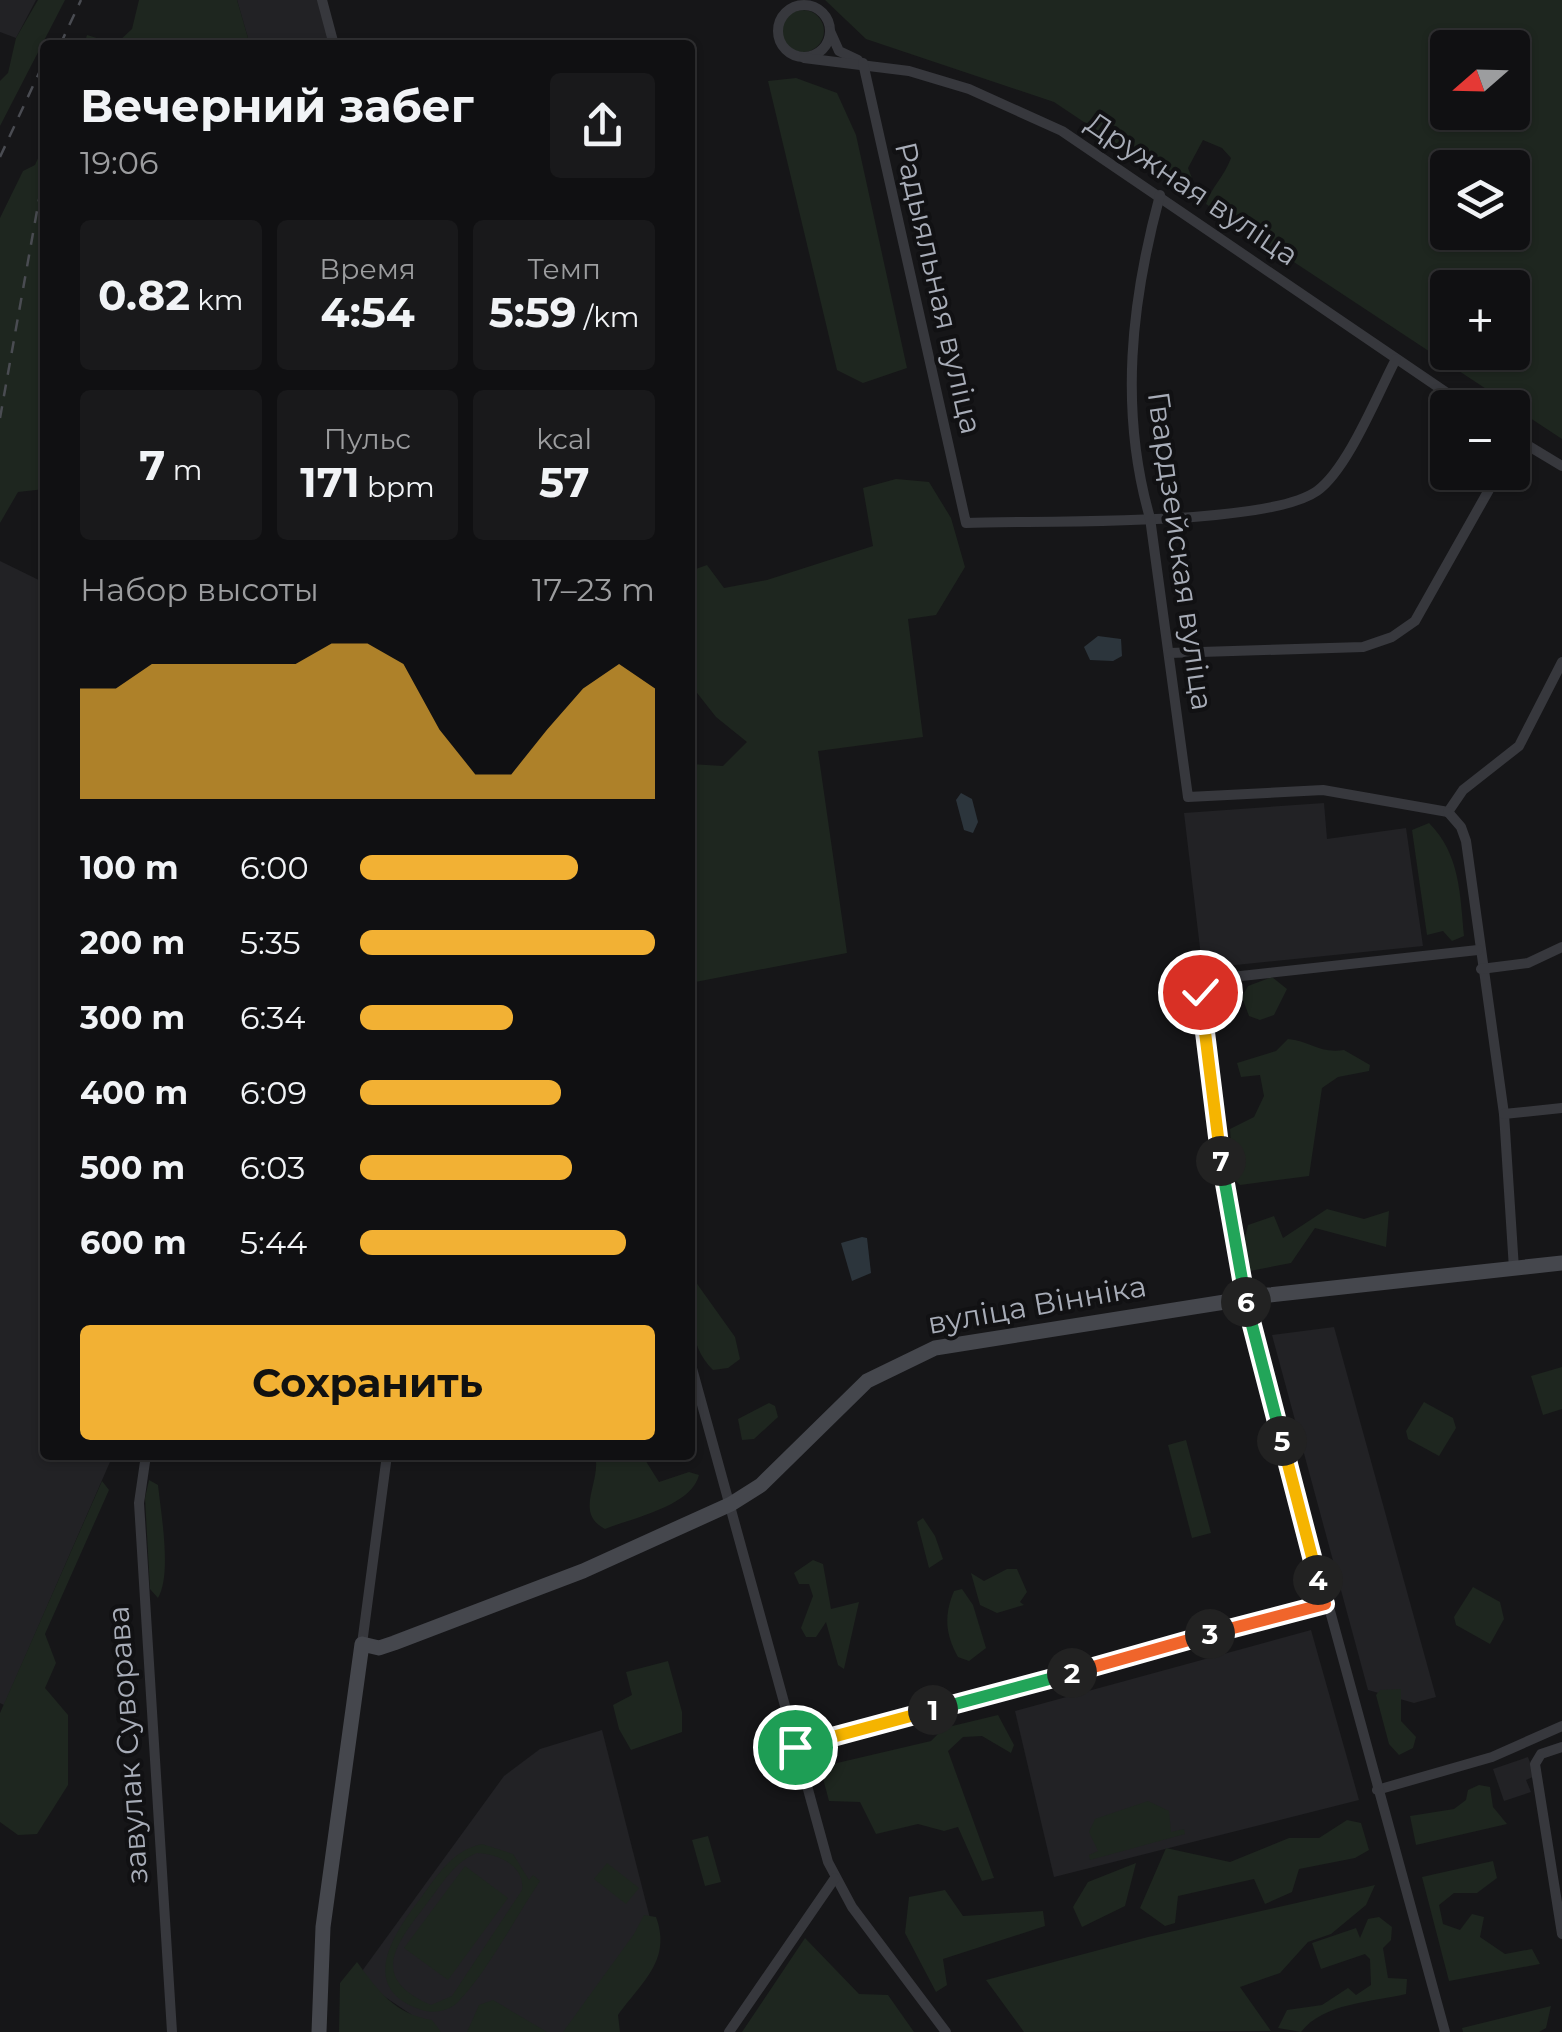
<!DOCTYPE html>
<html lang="ru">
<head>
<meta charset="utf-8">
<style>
  body { margin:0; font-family:Montserrat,sans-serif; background:#19191b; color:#f1f3f6; height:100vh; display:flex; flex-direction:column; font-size:38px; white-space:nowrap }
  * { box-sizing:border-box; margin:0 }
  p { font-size:32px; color:#9c9d9f }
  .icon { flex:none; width:55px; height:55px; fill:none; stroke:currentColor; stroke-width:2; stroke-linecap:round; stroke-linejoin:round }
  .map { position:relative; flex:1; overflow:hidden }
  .drawer { position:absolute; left:40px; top:40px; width:655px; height:1420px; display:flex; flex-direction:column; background:#101012; border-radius:10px; box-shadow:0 2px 8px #0004,0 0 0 2px #303032 }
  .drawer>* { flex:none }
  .needle { width:65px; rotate:250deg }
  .fabs { position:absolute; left:1430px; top:30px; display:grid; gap:20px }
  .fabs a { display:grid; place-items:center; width:100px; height:100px; border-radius:10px; background:#101012; box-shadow:0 2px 8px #0004,0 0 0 2px #303032; font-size:50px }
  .pin { position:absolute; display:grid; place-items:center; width:85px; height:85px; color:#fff; margin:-42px; border:5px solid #fff; border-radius:50%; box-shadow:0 2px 10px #0007 }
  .km { position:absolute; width:50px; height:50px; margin:-25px; border-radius:50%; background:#222; color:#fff; font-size:28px; line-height:50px; text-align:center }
  .round { display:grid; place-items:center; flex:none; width:105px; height:105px; border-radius:10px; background:#19191b }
  .headline { display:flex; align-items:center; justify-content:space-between; height:170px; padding:0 40px }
  h1 { font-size:45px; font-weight:700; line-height:75px }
  .figures { display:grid; grid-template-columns:repeat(3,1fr); gap:15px; height:170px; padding:10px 40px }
  .figures div { display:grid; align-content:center; border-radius:10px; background:#19191b; text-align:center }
  .figures b { font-size:42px; font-weight:700 }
  .figures small { font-size:28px; font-weight:400 }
  .figures p { font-size:28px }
  .chart { height:280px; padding:20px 40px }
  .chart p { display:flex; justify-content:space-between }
  .chart svg { width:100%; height:180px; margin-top:10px; fill:#f2b134; opacity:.7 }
  .action { display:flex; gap:20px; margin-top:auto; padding:20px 40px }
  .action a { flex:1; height:115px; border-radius:10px; background:#f2b134; color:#111; font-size:40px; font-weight:700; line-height:115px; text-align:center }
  ul { padding:0 40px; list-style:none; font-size:32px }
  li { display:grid; grid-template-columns:160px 120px 1fr; align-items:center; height:75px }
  li i { height:25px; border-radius:12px; background:#f2b134 }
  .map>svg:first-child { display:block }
  .built { fill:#222225 }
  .green { fill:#1e261f; fill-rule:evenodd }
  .water { fill:#2c353c }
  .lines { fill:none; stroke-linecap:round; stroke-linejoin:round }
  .street { stroke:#37383d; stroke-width:10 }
  .secondary { stroke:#45474d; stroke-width:15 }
  .rail { stroke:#4a4c52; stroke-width:2.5; stroke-dasharray:12 10; stroke-linecap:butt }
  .split-1-casing { stroke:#fff; stroke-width:20 }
  .split-2-casing { stroke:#fff; stroke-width:20 }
  .split-3-casing { stroke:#fff; stroke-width:20 }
  .split-4-casing { stroke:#fff; stroke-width:20 }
  .split-5-casing { stroke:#fff; stroke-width:20 }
  .split-6-casing { stroke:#fff; stroke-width:20 }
  .split-7-casing { stroke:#fff; stroke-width:20 }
  .split-8-casing { stroke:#fff; stroke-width:20 }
  .split-1 { stroke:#f5b400; stroke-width:12 }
  .split-2 { stroke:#22a559; stroke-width:12 }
  .split-3 { stroke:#f0652b; stroke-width:12 }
  .split-4 { stroke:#f0652b; stroke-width:12 }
  .split-5 { stroke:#f5b400; stroke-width:12 }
  .split-6 { stroke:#22a559; stroke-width:12 }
  .split-7 { stroke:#22a559; stroke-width:12 }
  .split-8 { stroke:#f5b400; stroke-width:12 }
  .labels { text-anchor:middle; stroke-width:8; stroke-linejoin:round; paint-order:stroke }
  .street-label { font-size:30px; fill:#a8adb8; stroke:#111113 }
</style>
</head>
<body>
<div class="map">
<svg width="1562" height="2032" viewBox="0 0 1562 2032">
  <rect width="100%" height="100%" fill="#161618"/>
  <g class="built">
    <path d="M0,0h36l-20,38 -16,-6z"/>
    <path d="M237,0h85l12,45h-84z"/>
    <path d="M0,561l45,22v872h68l-109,250 -4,-2z"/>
    <path d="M1324,803l3,36 79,-11 17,118 -207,21 -14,-2 -18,-152z"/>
    <path d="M1334,1327l102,370 -22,6 -46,-13 -96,-355z"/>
    <path d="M1311,1630l48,170 -305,77 -39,-166z"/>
    <path d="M602,1730l52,204 -68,98h-149l-80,-54 147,-202 36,-27z"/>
    <path d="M1528,1757l7,19 -9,4 5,12 -27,9 -11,-32z"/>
  </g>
  <g class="green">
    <path d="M38,0h27l-65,126v-45l8,-8 8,-35z"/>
    <path d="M139,0h98l13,45h-166l3,-10 29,9 16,-15z"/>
    <path d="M825,0h737v439l-356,-235c6,-18 18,-27 25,-46l-9,-10 -19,-8 -15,28 5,13 -6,10 -133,-89 -188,-63zM1448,48h64v64h-64zM1448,168h64v64h-64zM1448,288h64v64h-64z"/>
    <circle cx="803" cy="31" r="21"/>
    <path d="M796,78l41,15 19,42 51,233 -44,15 -26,-13 -69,-289z"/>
    <path d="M45,143v346l-27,3 -18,31v-305l23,-47 12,-6z"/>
    <path d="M896,479l33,3 22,36 14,49 -29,48 -28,4 15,118 -105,14 29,202 -157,30v-219l33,2 24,-24 -31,-25 -26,-33v-113l17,-6 17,23 43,-8 106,-34 -10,-58z"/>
    <path d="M1429,823c31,31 31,71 35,113l-12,5 -9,-10 -16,4 -15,-105z"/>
    <path d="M1272,977l15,12 -13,26 -14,5 -11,-4 -7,-19 6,-11z"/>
    <path d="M1288,1039c22,2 32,15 56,11l26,15 -1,6 -31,6 -16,11 -13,88 -69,9 -7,-7 -3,-49 24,-12 10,-21 -4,-21 -19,2 -4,-14 39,-12z"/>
    <path d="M1327,1209l37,10 25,-8 -3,36 -71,-19 -24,35 -41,8 -8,-21 6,-25 26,-9 9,22z"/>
    <path d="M690,1274l45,63 5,22 -12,9 -15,2c-26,-26 -23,-62 -23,-96z"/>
    <path d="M1562,1367v42l-19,6 -12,-39z"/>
    <path d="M1424,1402l29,16 3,10 -17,28 -31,-17 -2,-8z"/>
    <path d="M769,1403l6,3 3,11 -24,22 -12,1 -4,-21z"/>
    <path d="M1186,1440l25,93 -19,5 -24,-93z"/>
    <path d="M595,1455h47l17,27 30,-10 10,3c-7,31 -67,43 -94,54 -32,-17 -3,-47 -10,-74z"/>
    <path d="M149,1480l9,5c3,28 14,90 0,113l-8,-9 -5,-91z"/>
    <path d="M102,1481l7,9 -64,144 11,29 -11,25 23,27v70l-31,49 -19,1 -18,-13v-109z"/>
    <path d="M923,1518l12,18 8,23 -14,9 -12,-46z"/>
    <path d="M813,1560l10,4 8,45 28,-7 -15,67 -6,-4 -12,-43 -10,15h-10l-5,-9 12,-32 -4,-12h-10l-5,-11z"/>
    <path d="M1007,1569h10l10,23 -7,10 4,3 -27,8 -17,-8 -9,-32 13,8z"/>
    <path d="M1473,1587l27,15 4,17 -14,25 -34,-19 -2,-8z"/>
    <path d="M962,1589l11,16 13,43 -17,13 -11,-4c-13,-23 -14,-42 -4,-66z"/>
    <path d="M668,1661l14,51v20l-51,18 -12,-21 -6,-24 19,-10 -6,-23z"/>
    <path d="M1401,1689v32l15,16 -3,11 -14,7 -10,-11 -13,-49 4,-5z"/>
    <path d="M998,1715l16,30 -3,8 -29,-17 -19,1 -15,14 46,127 -12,3 -24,-54 -14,4 -26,-7 -42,10 -16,-32 -31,-1 -9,-34 111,-26 13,-13z"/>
    <path d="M1479,1785l11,2 3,20 14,17 -91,21 -6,-29 44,-7 12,-9 2,-10z"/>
    <path d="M1148,1801l21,10 2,21 13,-3 1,5 -95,26 -1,-5 9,-4 -9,-19 6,-13z"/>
    <path d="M1347,1820l14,3 8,27 -14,8 -56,11 -7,23 -27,12 -11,-25 -76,17 -3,27 -10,3 -25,-18 26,-60 64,14 59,-24h30z"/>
    <path d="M708,1836l13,46 -16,4 -13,-46z"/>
    <path d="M482,1844l31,10 16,26 4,-5 7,6c-25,37 -52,90 -82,121 -9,9 -24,12 -36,8 -66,-21 -28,-77 -2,-111 18,-24 31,-48 62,-55zM477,1853c22,1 48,13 45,37l-70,106 -21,9c-65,-28 -33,-63 -3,-103 15,-19 26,-40 49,-49z"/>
    <path d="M1493,1861l4,17 -20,15h-23l-15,12 4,19 17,6 12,-16 12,3 -4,20 25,17 27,-5 8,15 -91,17 -27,-104z"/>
    <path d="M607,1863l32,25 -13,16 -32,-25z"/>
    <path d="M1136,1863l-11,43 -43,21 -9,-20 15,-25z"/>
    <path d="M465,1866l43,32 -60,82 -44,-32z"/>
    <path d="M1375,1885l-9,20 -35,29 -23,8 -28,31 -40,14 31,44 -247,1 -38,-52 162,-43z"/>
    <path d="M945,1890l18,26 80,-5 2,15 -102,33 4,26 -11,7 -31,-59 4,-36z"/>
    <path d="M644,1915l12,2c16,43 -14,65 -38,98l2,17h-57l71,-98z"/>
    <path d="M1379,1917l13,10 -1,13 -8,8 5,30 19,1 -1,15c-34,8 -83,9 -105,38l-23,-4 9,-18 35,-5 26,-17 8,7 15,-10 -1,-26 -5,-5 -44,15 -9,-26 44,-15 4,10 8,-19z"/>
    <path d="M805,1938l54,56 29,1 26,37h-172z"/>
    <path d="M357,1962c21,29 38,52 75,58l9,12h-102l1,-49z"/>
    <path d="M493,2000l54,32h-80l12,-27z"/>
    <path d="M1551,2006l-5,22 -7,4h-76l-1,-4z"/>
  </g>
  <g class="water">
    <path d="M1098,636l23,3 1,17 -9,5 -23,-1 -6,-13z"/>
    <path d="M961,793l11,6 6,23 -5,11 -9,-3 -8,-30z"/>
    <path d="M862,1237l5,1 4,35 -19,8 -11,-38z"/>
  </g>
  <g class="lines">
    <g class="street">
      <path d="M322,0l12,45"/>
      <circle cx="804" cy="31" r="26"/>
      <path d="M830,31l9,20 19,9"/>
      <path d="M804,58l105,13 60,18 93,42 407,277"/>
      <path d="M863,63l103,460c73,-3 300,4 351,-32 31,-22 61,-98 79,-132"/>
      <path d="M1160,195c-29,107 -41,215 -10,323l38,279 135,-7 125,22 15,-22 56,-44 43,-84"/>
      <path d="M1512,436l50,30"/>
      <path d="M1169,653l194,-6 29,-10 23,-16 84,-149"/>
      <path d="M1448,812l13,15 5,14 38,273 10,155"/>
      <path d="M1481,969l47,-6 34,-16"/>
      <path d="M1504,1114l58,-6"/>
      <path d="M690,1361l138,501 24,45 94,125"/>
      <path d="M146,1455l-7,48 33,529"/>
      <path d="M362,1644l25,-189"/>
      <path d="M795,1747l530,-144"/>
      <path d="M1562,1747l-21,7 -6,10 27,170"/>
      <path d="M1377,1790l115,-33 70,-31"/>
      <path d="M729,2032l106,-154"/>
      <path d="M1445,2032l-204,-747 -16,-86 -25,-207 12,-12 11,-2 255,-28"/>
    </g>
    <path class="secondary" d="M319,2032l4,-105 39,-283 17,4 15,-5 189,-72 148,-67 30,-19 106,-104 68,-33 334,-53 293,-32"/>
    <g class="rail">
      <path d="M60,45l21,-45"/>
      <path d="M0,157l45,-97"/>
      <path d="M0,418l45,-252"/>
    </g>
  </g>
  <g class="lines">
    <defs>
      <path id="split-1" d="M795,1747l138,-37"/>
      <path id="split-2" d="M933,1710l139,-37"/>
      <path id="split-3" d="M1072,1673l138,-39"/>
      <path id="split-4" d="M1210,1634l115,-30 -7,-24"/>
      <path id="split-5" d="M1282,1441l36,139"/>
      <path id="split-6" d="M1246,1302l36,139"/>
      <path id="split-7" d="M1221,1161l25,141"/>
      <path id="split-8" d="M1200,992l21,169"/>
    </defs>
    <use href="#split-1" class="split-1-casing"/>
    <use href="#split-2" class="split-2-casing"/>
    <use href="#split-3" class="split-3-casing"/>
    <use href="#split-4" class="split-4-casing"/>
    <use href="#split-5" class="split-5-casing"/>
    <use href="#split-6" class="split-6-casing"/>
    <use href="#split-7" class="split-7-casing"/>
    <use href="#split-8" class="split-8-casing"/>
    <use href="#split-1" class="split-1"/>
    <use href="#split-2" class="split-2"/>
    <use href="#split-3" class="split-3"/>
    <use href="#split-4" class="split-4"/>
    <use href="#split-5" class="split-5"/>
    <use href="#split-6" class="split-6"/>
    <use href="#split-7" class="split-7"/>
    <use href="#split-8" class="split-8"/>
  </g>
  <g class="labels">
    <g class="street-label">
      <text transform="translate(1192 189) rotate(34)" y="10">Дружная вуліца</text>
      <text transform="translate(938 288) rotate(77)" y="10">Радыяльная вуліца</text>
      <text transform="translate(1180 551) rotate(82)" y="10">Гвардзейская вуліца</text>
      <text transform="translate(1037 1305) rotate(-10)" y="10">вуліца Вінніка</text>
      <text transform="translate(128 1745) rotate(-94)" y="10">завулак Суворава</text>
    </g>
  </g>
</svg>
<div class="fabs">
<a><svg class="needle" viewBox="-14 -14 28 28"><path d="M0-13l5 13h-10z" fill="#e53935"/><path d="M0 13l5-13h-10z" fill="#9c9d9f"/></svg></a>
<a><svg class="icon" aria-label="layers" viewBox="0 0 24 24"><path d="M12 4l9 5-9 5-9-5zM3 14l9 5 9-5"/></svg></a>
<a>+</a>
<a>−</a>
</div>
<div class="pin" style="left:795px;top:1747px;background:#1e9e55"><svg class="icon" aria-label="arrive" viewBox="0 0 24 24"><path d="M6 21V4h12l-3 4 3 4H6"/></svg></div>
<div class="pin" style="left:1200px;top:992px;background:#d93025"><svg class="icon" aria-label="check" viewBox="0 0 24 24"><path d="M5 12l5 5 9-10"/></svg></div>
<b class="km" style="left:933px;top:1710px">1</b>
<b class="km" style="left:1072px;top:1673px">2</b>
<b class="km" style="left:1210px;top:1634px">3</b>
<b class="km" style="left:1318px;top:1580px">4</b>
<b class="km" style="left:1282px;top:1441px">5</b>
<b class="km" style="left:1246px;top:1302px">6</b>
<b class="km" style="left:1221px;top:1161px">7</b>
<section class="drawer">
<div class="headline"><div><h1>Вечерний забег</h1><p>19:06</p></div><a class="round"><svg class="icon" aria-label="share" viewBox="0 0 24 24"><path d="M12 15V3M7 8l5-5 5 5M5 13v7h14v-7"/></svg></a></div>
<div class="figures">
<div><b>0.82<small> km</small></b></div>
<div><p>Время</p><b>4:54</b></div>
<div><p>Темп</p><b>5:59<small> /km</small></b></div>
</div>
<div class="figures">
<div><b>7<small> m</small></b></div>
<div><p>Пульс</p><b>171<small> bpm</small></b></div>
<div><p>kcal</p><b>57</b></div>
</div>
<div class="chart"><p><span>Набор высоты</span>17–23 m</p>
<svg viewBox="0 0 160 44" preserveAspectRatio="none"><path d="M0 44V17L10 17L20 11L30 11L40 11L50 11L60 11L70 6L80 6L90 11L100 27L110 38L120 38L130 27L140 17L150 11L160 17V44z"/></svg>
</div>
<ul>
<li><b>100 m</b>6:00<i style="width:74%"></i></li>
<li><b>200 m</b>5:35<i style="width:100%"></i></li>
<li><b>300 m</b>6:34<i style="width:52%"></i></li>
<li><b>400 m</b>6:09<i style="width:68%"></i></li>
<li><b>500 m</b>6:03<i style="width:72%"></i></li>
<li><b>600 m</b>5:44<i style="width:90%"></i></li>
</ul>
<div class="action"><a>Сохранить</a></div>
</section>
</div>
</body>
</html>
